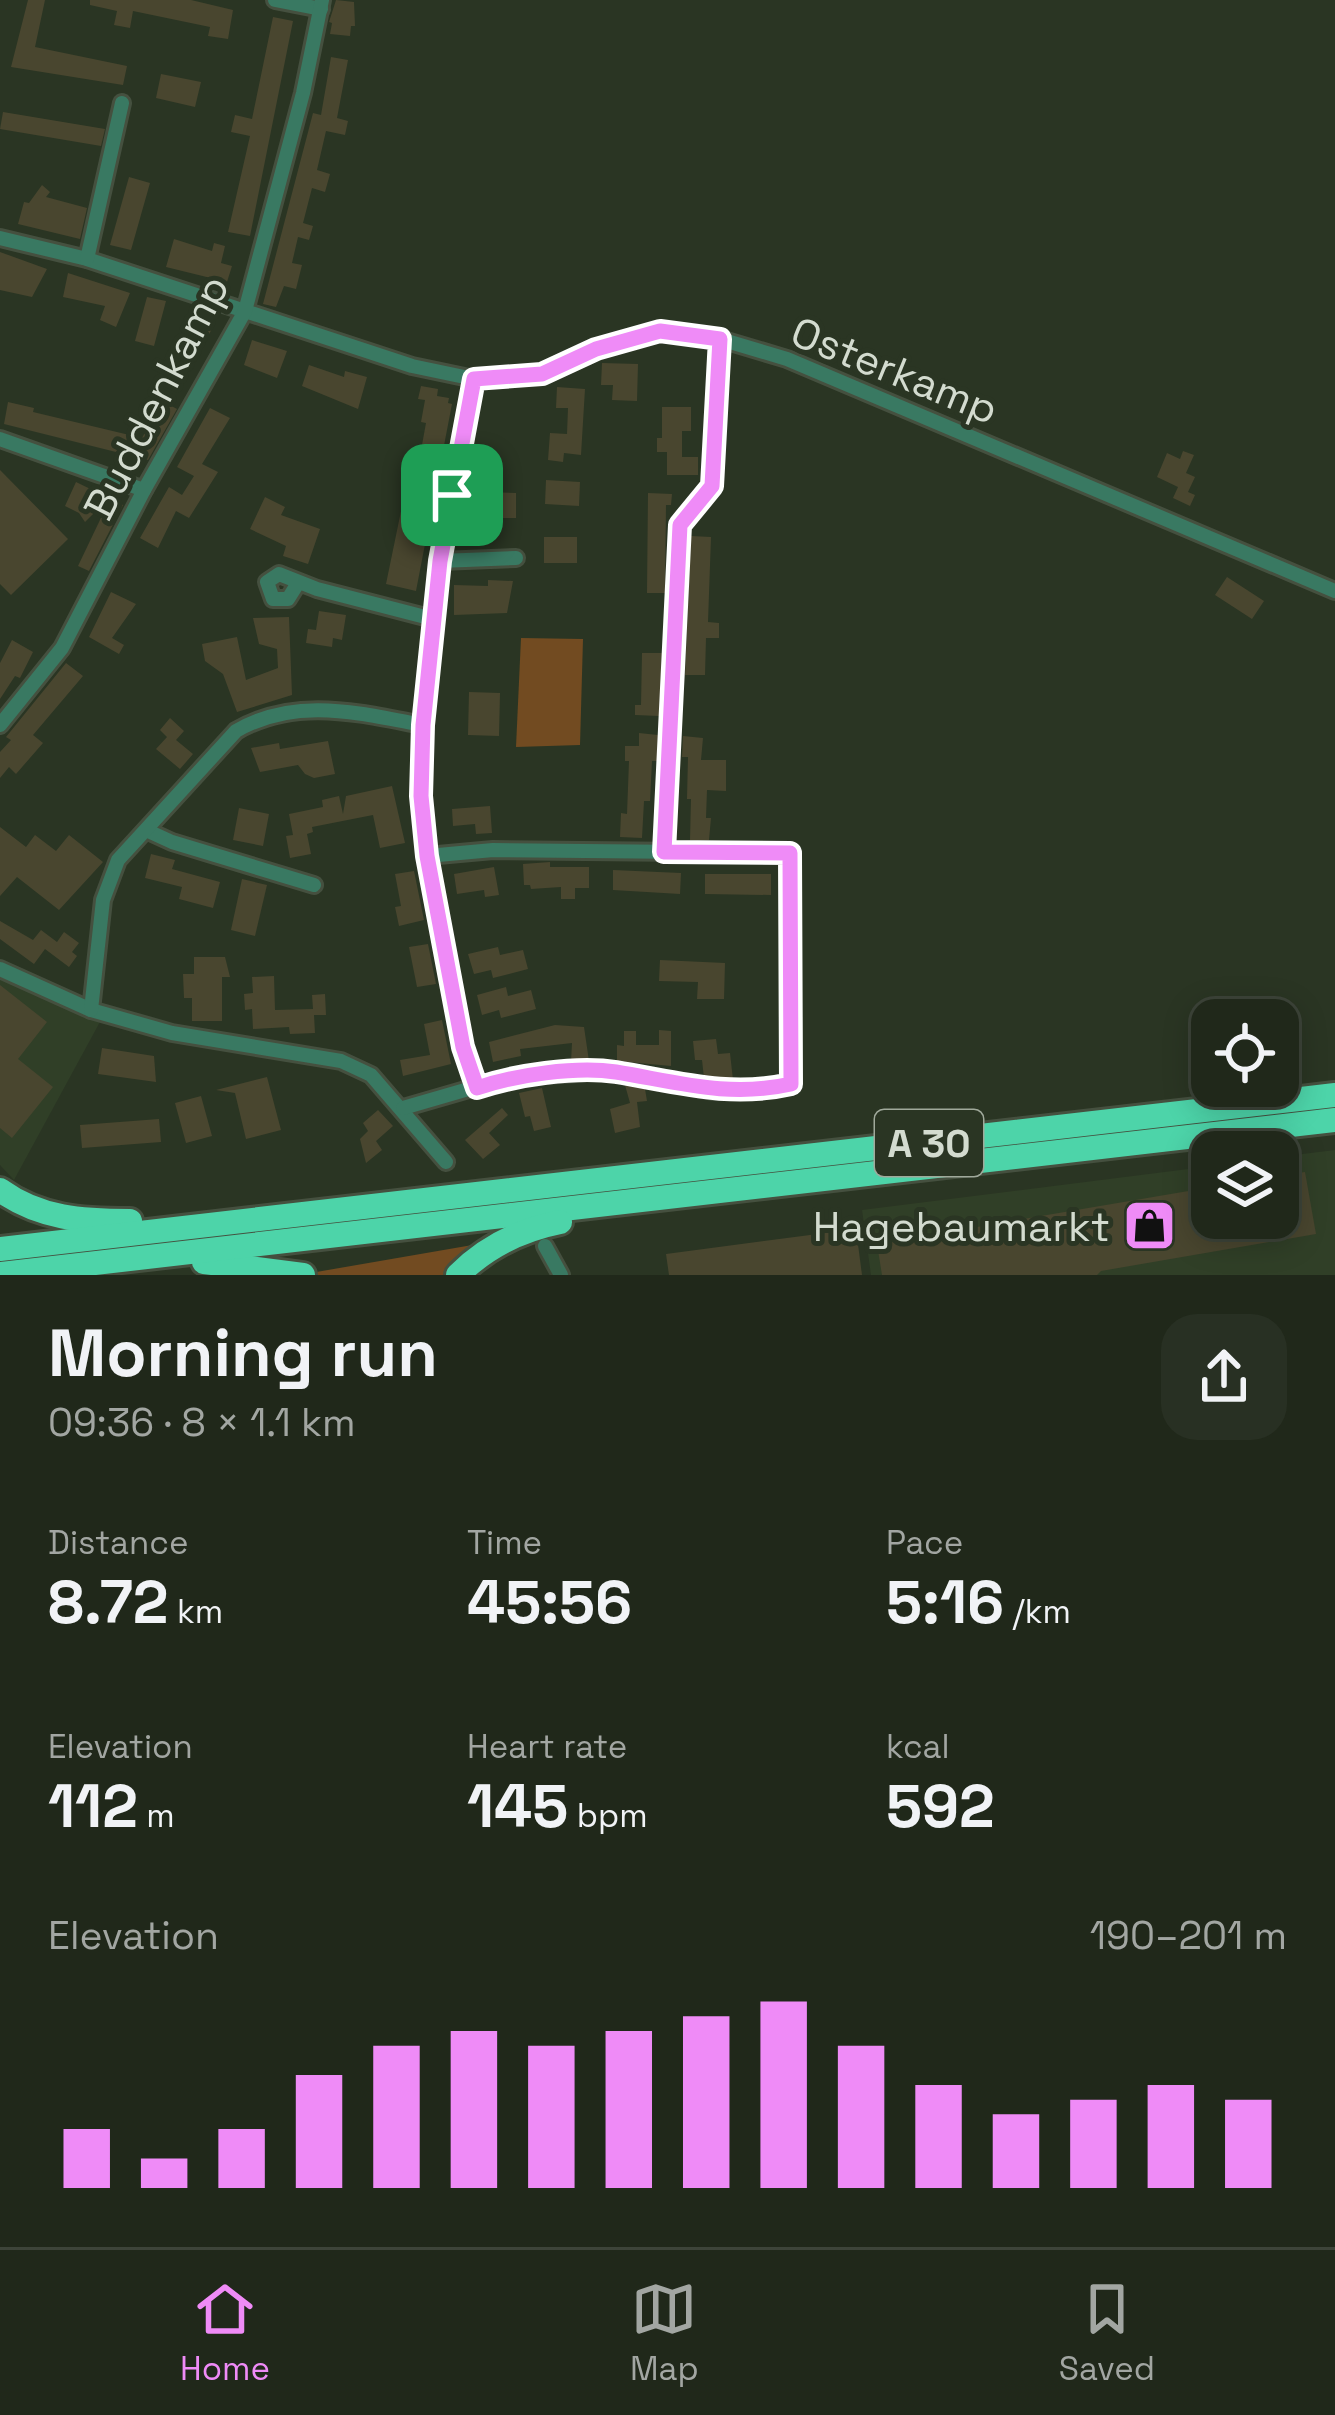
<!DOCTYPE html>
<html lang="en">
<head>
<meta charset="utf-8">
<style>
  body { margin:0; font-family:"Space Grotesk",sans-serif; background:#283023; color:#f1f3f6; height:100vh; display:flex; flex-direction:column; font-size:45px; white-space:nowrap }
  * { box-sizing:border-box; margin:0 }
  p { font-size:39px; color:#a2a6a2 }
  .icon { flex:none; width:66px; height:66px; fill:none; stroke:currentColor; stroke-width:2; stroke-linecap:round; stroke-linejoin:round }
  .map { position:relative; height:1275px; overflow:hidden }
  .drawer { display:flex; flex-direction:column; background:#20281a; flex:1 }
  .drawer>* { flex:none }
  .controls { position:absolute; left:1191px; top:999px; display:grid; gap:24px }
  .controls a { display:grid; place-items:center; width:108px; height:108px; border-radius:24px; background:#20281a; box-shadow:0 6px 30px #0003,0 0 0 3px #3d4439; font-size:60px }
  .pin { position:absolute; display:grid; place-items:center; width:102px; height:102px; color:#fff; margin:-51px; border-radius:24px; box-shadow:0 6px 18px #0006 }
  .round { display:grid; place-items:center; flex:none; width:126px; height:126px; border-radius:36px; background:#283023 }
  .overview { display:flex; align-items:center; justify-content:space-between; height:204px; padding:0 48px }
  h1 { font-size:66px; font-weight:800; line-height:90px }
  .figures { display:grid; grid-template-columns:repeat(3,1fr); gap:18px; height:204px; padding:12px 48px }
  .figures div { display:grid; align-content:center }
  .figures b { font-size:60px; font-weight:800 }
  .figures small { font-size:33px; font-weight:400 }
  .figures p { font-size:33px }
  .chart { height:336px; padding:24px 48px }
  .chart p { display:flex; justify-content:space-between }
  .chart svg { width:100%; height:216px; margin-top:12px; stroke:#ef8bf7; stroke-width:6 }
  .dock { display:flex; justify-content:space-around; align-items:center; height:168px; border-top:3px solid #3d4439; background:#20281a; font-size:33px; color:#a2a6a2 }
  .dock a { display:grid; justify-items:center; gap:6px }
  .dock .current { color:#ef8bf7 }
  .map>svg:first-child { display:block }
  .built { fill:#303f27 }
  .green { fill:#724b21 }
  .building { fill:#49462f }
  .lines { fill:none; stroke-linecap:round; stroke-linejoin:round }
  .street-casing { stroke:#45503f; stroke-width:20 }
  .highway-casing { stroke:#45503f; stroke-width:30 }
  .street { stroke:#397962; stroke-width:14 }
  .highway { stroke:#4dd4a9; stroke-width:24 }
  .route-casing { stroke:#fff; stroke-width:24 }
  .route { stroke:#ef8bf7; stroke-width:15 }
  .labels { text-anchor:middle; stroke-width:10; stroke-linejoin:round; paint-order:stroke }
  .shield { fill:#2a3523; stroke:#a0a99b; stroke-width:3 }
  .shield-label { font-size:39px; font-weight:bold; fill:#d3dbcf }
  .street-label { font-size:42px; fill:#d3dbcf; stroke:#2a3523 }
  .poi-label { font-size:42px; fill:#d3dbcf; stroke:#2a3523; text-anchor:end }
</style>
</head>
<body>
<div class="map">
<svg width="1335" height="1275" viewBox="0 0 1335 1275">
  <rect width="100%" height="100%" fill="#2a3523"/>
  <g class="built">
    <path d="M0,974l14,11 87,35 -87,160 -14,-15z"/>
    <path d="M1335,1150v125h-464l-9,-65 350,-44v52h66v-61z"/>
  </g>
  <g class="green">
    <path d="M521,638l62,1 -3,106 -64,2z"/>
    <path d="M530,1235l-62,40h-169z"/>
  </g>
  <g class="building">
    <path d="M28,0h17l-10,47 92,19 -4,19 -112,-18z"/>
    <path d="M90,0h101l42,10 -5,29 -20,-3 2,-9 -77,-16 -3,17 -16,-3 3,-14 -27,-6z"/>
    <path d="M336,0l18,2 1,24h-4l-1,10 -20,-2 2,-11 -3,-1z"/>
    <path d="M273,17l20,4 -43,215 -22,-4 22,-96 -19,-4 4,-17 17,4z"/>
    <path d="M331,57l17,3 -11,58 11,3 -3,14 -19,-4 -9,39 13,4 -5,18 -13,-4 -9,35 10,3 -4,14 -11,-3 -6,26 10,2 -6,24 -12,-3 -8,21 -13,-3 50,-191 8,2z"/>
    <path d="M161,74l40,8 -6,25 -39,-9z"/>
    <path d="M3,112l102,17 -4,17 -101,-17z"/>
    <path d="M129,177l21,6 -19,67 -21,-5z"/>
    <path d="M42,185l8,7 -4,5 41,11 -7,31 -62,-15 6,-22 5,1z"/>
    <path d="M174,239l38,12 2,-8 11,3 -4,17 11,3 -5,16 -61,-15z"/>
    <path d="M0,252l47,17 -15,28 -32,-7z"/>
    <path d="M68,273l62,20 -14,34 -16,-7 5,-14 -42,-9z"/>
    <path d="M147,297l19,4 -12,45 -19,-5z"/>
    <path d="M196,312l19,11 -17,32 -14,-8 7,-11 -7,-3z"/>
    <path d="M252,340l35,11 -10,27 -33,-13z"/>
    <path d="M602,363l36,1 -1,37 -25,-1 1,-15h-12z"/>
    <path d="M309,365l35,12 1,-6 22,6 -9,32 -56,-23z"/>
    <path d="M421,386l17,3 -1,7 12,2 -1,5 4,1 -36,187 -30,-7 21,-102 8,1 11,-60 -5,-1 4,-22 -7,-1z"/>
    <path d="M557,387l28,2 -4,66 -17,-2 -1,9 -15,-2 2,-27 17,1 1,-26h-12z"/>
    <path d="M162,401l15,8 -29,51 -144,-36 4,-22 26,6 -1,4 109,26z"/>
    <path d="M662,407h29v24h-9v26h16v18h-31v-23h-10v-14h5z"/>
    <path d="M210,408l20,10 -28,46 16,8 -29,46 -13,-7 -18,37 -18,-10 29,-51 13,8 12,-19 -17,-9z"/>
    <path d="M1183,451l11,4 -8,18 9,4 -7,15 7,3 -5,11 -17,-8 5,-11 -21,-10 10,-24 13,6z"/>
    <path d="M0,470l68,69 -57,56 -11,-11z"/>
    <path d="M546,480l34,2 -1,24 -34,-2z"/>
    <path d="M76,482l33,16 -24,24 -6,-9 -14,-7z"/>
    <path d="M484,492l32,1v25h-24v-7l-8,-1z"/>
    <path d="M648,493l24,1 -1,11h-5l-1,88h-18z"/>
    <path d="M265,497l20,10 -4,8 39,14 -12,35 -25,-8 3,-10 -36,-17z"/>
    <path d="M110,499l13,6 -34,66 -11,-5z"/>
    <path d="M691,536l20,1 -3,85 11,1v15h-13l-1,37h-20z"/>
    <rect x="544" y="537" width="33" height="26"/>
    <path d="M1227,577l37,24 -12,18 -37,-24z"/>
    <path d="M488,580l25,1 -6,32 -53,2v-30l34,1z"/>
    <path d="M111,592l25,12 -24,34 12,7 -5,9 -30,-17z"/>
    <path d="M319,611l27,4 -4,25 -9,-2 -1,9 -26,-4 2,-14 8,1z"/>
    <path d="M289,617l3,78 -55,17 -14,-38 -18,-13 -3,-17 35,-7 9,43 32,-12 -1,-19 -18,-5 -6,-26z"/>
    <path d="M12,640l21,12 -13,26 -5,-2 -15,23v-36z"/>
    <path d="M642,653h20l-3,63 -24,-1v-10h6z"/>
    <path d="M66,663l17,13 -50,59 10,8 -27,31 -7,-7 -9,11v-26l11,-12 -5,-3z"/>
    <path d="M469,692l31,1 -1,43 -31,-1z"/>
    <path d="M170,718l14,13 -8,9 17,14 -13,15 -24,-20 11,-12 -7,-7z"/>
    <path d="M639,733l19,2 -1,26h-5l-2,40h-6l-2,37 -22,-1 1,-24 6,1 2,-53h-4v-15h14z"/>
    <path d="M683,736l20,2 -2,22h25v31l-19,-1 -1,28h5l-2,22h-19l1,-41h-4l1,-42h-6z"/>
    <path d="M328,741l7,33 -21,4 -9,-4 -7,-9 -38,7 -9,-24 28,-5 1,6z"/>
    <path d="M392,786l13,57 -25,5 -7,-33 -61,12 1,5 -6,2 4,20 -21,4 -4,-22 7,-1 -4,-21 34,-7 -1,-7 17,-4 4,18 3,-18z"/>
    <path d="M490,806l2,27 -16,1 -1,-10 -22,2 -1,-17z"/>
    <path d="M239,808l30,6 -6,32 -30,-6z"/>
    <path d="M0,827l26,20 9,-12 21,16 13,-16 34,27 -44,48 -42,-33 -17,19z"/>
    <path d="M151,854l24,6 -3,9 48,13 -7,26 -34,-9 3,-12 -37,-9z"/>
    <path d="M550,862v5h39v21h-14v11h-14v-12l-30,2 -1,-4h-6l-1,-21z"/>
    <path d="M494,867l5,28 -14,2 -1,-7 -27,4 -3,-20z"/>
    <path d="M613,870l68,3 -1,21 -67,-4z"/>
    <path d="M414,871l10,49 -25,6 -4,-19 6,-1 -6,-32z"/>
    <path d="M705,874h66v21l-66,-1z"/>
    <path d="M242,879l25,6 -12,51 -24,-6z"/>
    <path d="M0,921l33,19 8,-10 16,12 7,-10 15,11 -7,9 5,4 -8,11 -24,-18 -11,15 -34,-25z"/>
    <path d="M428,944l8,40 -19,3 -8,-40z"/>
    <path d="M498,947l2,8 23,-5 5,19 -35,9 -2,-8 -17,4 -6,-20z"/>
    <path d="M194,957h31l5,20h-8v44h-30v-23h-8l-1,-24h11z"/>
    <path d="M660,960l65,3 -1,36h-27l1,-17 -39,-1z"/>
    <path d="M274,976l1,34 38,-1 -1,-14 13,-1 1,21h-12l1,18 -25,1 -1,-7 -36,2 -1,-20 -7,1 -1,-16 9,-1 -1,-16z"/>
    <path d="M0,985l47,37 -29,37 35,28 -41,51 -12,-10z"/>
    <path d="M506,987l2,9 23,-6 5,19 -35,9 -2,-8 -17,5 -5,-20z"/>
    <path d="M442,1020l9,44 -48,12 -3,-16 30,-5 -6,-31z"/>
    <path d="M555,1025l29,2 5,34 -18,1 1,-19 -52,6 1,7 -28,6 -4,-20z"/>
    <path d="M659,1030l12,1v35l-54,-5v-16l7,1v-15h12v14h23z"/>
    <path d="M716,1039l2,15 12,-1 3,27 -29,-2 -2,-18h-7l-2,-19z"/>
    <path d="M102,1048l52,8 2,26 -58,-8z"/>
    <path d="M267,1077l14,53 -35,9 -11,-46 -19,-3z"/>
    <path d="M625,1085l20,4 2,12 -10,1 3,25 -25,6 -5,-24 20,-6z"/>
    <path d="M542,1088l9,39 -17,4 -4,-15 -5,1 -6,-24z"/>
    <path d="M201,1096l11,40 -26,7 -11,-40z"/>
    <path d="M502,1108l6,7 -19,18 11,12 -17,14 -18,-19z"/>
    <path d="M378,1110l15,16 -17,15 6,9 -16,13 -6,-24 8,-8 -5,-8z"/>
    <path d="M159,1119l2,23 -79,6 -2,-23z"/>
    <path d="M1305,1172l11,62 -215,37 -4,4h-215l-5,-31 335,-57v31h66v-42z"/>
    <path d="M856,1229l6,46h-193l-3,-21z"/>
  </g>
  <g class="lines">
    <defs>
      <g id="street">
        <path d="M275,0l46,9"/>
        <path d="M0,238l87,21 325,107 62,13 68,-5 54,-25 64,-18 60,8 67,20 548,232"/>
        <path d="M87,259l35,-156"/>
        <path d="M474,379l-34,182 -17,164 -2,70 6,61 36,191 14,41"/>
        <path d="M0,439l144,51"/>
        <path d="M440,561l76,-3"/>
        <path d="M298,583l-10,16h-15l-6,-17 12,-8 38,15 116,30"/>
        <path d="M0,725l62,-77 82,-158 101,-179 58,-218 19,-93"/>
        <path d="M148,831l24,11 142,43"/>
        <path d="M664,852l15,-327 33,-39 8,-147"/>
        <path d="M0,969l91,41 81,23 169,28 30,14 75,87"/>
        <path d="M91,1010l12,-110 15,-40 118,-129c60,-35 122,-18 187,-6"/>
        <path d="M403,1108l107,-31 100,-6 103,20h47l31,-7 -1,-231 -297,-3 -66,6"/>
        <path d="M545,1246l16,29"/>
      </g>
      <g id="highway">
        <path d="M0,1190c40,29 83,31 130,31"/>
        <path d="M0,1249l1335,-154"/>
        <path d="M204,1262l99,13"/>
        <path d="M0,1274l1335,-154"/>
        <path d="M458,1275c29,-29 62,-45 102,-53"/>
      </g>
    </defs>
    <use href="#street" class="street-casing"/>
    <use href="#highway" class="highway-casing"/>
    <use href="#street" class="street"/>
    <use href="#highway" class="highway"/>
  </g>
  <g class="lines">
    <defs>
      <path id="route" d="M660,331l60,8 -8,147 -32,39 -16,327 126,1 1,231c-62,14 -114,-2 -175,-12 -40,-6 -101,3 -139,16l-14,-41 -36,-191 -6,-60 2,-71 17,-164 34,-182 68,-5 54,-25z"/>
    </defs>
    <use href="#route" class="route-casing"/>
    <use href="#route" class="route"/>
  </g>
  <defs>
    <symbol id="shop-square" viewBox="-11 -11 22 22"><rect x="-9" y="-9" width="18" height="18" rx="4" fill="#ef8bf7" stroke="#2a3523"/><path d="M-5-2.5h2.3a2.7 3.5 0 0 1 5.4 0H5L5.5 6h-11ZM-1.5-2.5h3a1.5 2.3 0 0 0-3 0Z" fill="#111"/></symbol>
  </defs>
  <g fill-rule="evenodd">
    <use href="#shop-square" x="1120" y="1196" width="59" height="59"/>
  </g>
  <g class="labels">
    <rect class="shield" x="875" y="1110" width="108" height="66" rx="9"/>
    <g class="shield-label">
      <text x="929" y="1157">A 30</text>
    </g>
    <g class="street-label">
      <text transform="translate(895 370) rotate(22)" y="15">Osterkamp</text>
      <text transform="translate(156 397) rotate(-63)" y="15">Buddenkamp</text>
    </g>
    <g class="poi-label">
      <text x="1110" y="1241">Hagebaumarkt</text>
    </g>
  </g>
</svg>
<div class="controls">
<a><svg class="icon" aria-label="locate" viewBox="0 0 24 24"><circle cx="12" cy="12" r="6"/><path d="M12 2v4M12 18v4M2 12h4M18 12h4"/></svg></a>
<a><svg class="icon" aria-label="layers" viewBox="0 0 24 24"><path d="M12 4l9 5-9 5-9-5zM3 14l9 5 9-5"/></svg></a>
</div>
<div class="pin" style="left:452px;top:495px;background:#1e9e55"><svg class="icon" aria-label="arrive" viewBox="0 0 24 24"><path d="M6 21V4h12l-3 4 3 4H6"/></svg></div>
</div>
<section class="drawer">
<div class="overview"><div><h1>Morning run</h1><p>09:36 · 8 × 1.1 km</p></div><a class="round"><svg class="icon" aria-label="share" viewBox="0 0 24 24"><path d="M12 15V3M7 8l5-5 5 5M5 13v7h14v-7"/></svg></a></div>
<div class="figures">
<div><p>Distance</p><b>8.72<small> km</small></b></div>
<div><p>Time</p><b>45:56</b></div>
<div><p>Pace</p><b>5:16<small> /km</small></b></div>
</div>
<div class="figures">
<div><p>Elevation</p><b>112<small> m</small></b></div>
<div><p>Heart rate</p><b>145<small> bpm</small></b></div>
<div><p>kcal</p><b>592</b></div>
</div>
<div class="chart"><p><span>Elevation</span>190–201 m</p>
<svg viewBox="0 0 160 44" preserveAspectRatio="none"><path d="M5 44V32M15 44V38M25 44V32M35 44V21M45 44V15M55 44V12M65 44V15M75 44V12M85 44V9M95 44V6M105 44V15M115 44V23M125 44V29M135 44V26M145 44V23M155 44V26"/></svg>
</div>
</section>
<nav class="dock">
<a class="current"><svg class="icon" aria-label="home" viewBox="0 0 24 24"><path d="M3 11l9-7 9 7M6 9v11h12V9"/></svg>Home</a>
<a><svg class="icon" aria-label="map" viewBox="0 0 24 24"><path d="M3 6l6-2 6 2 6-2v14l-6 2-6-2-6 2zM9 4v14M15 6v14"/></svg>Map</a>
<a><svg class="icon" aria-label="saved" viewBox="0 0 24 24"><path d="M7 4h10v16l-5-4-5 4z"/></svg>Saved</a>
</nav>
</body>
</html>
